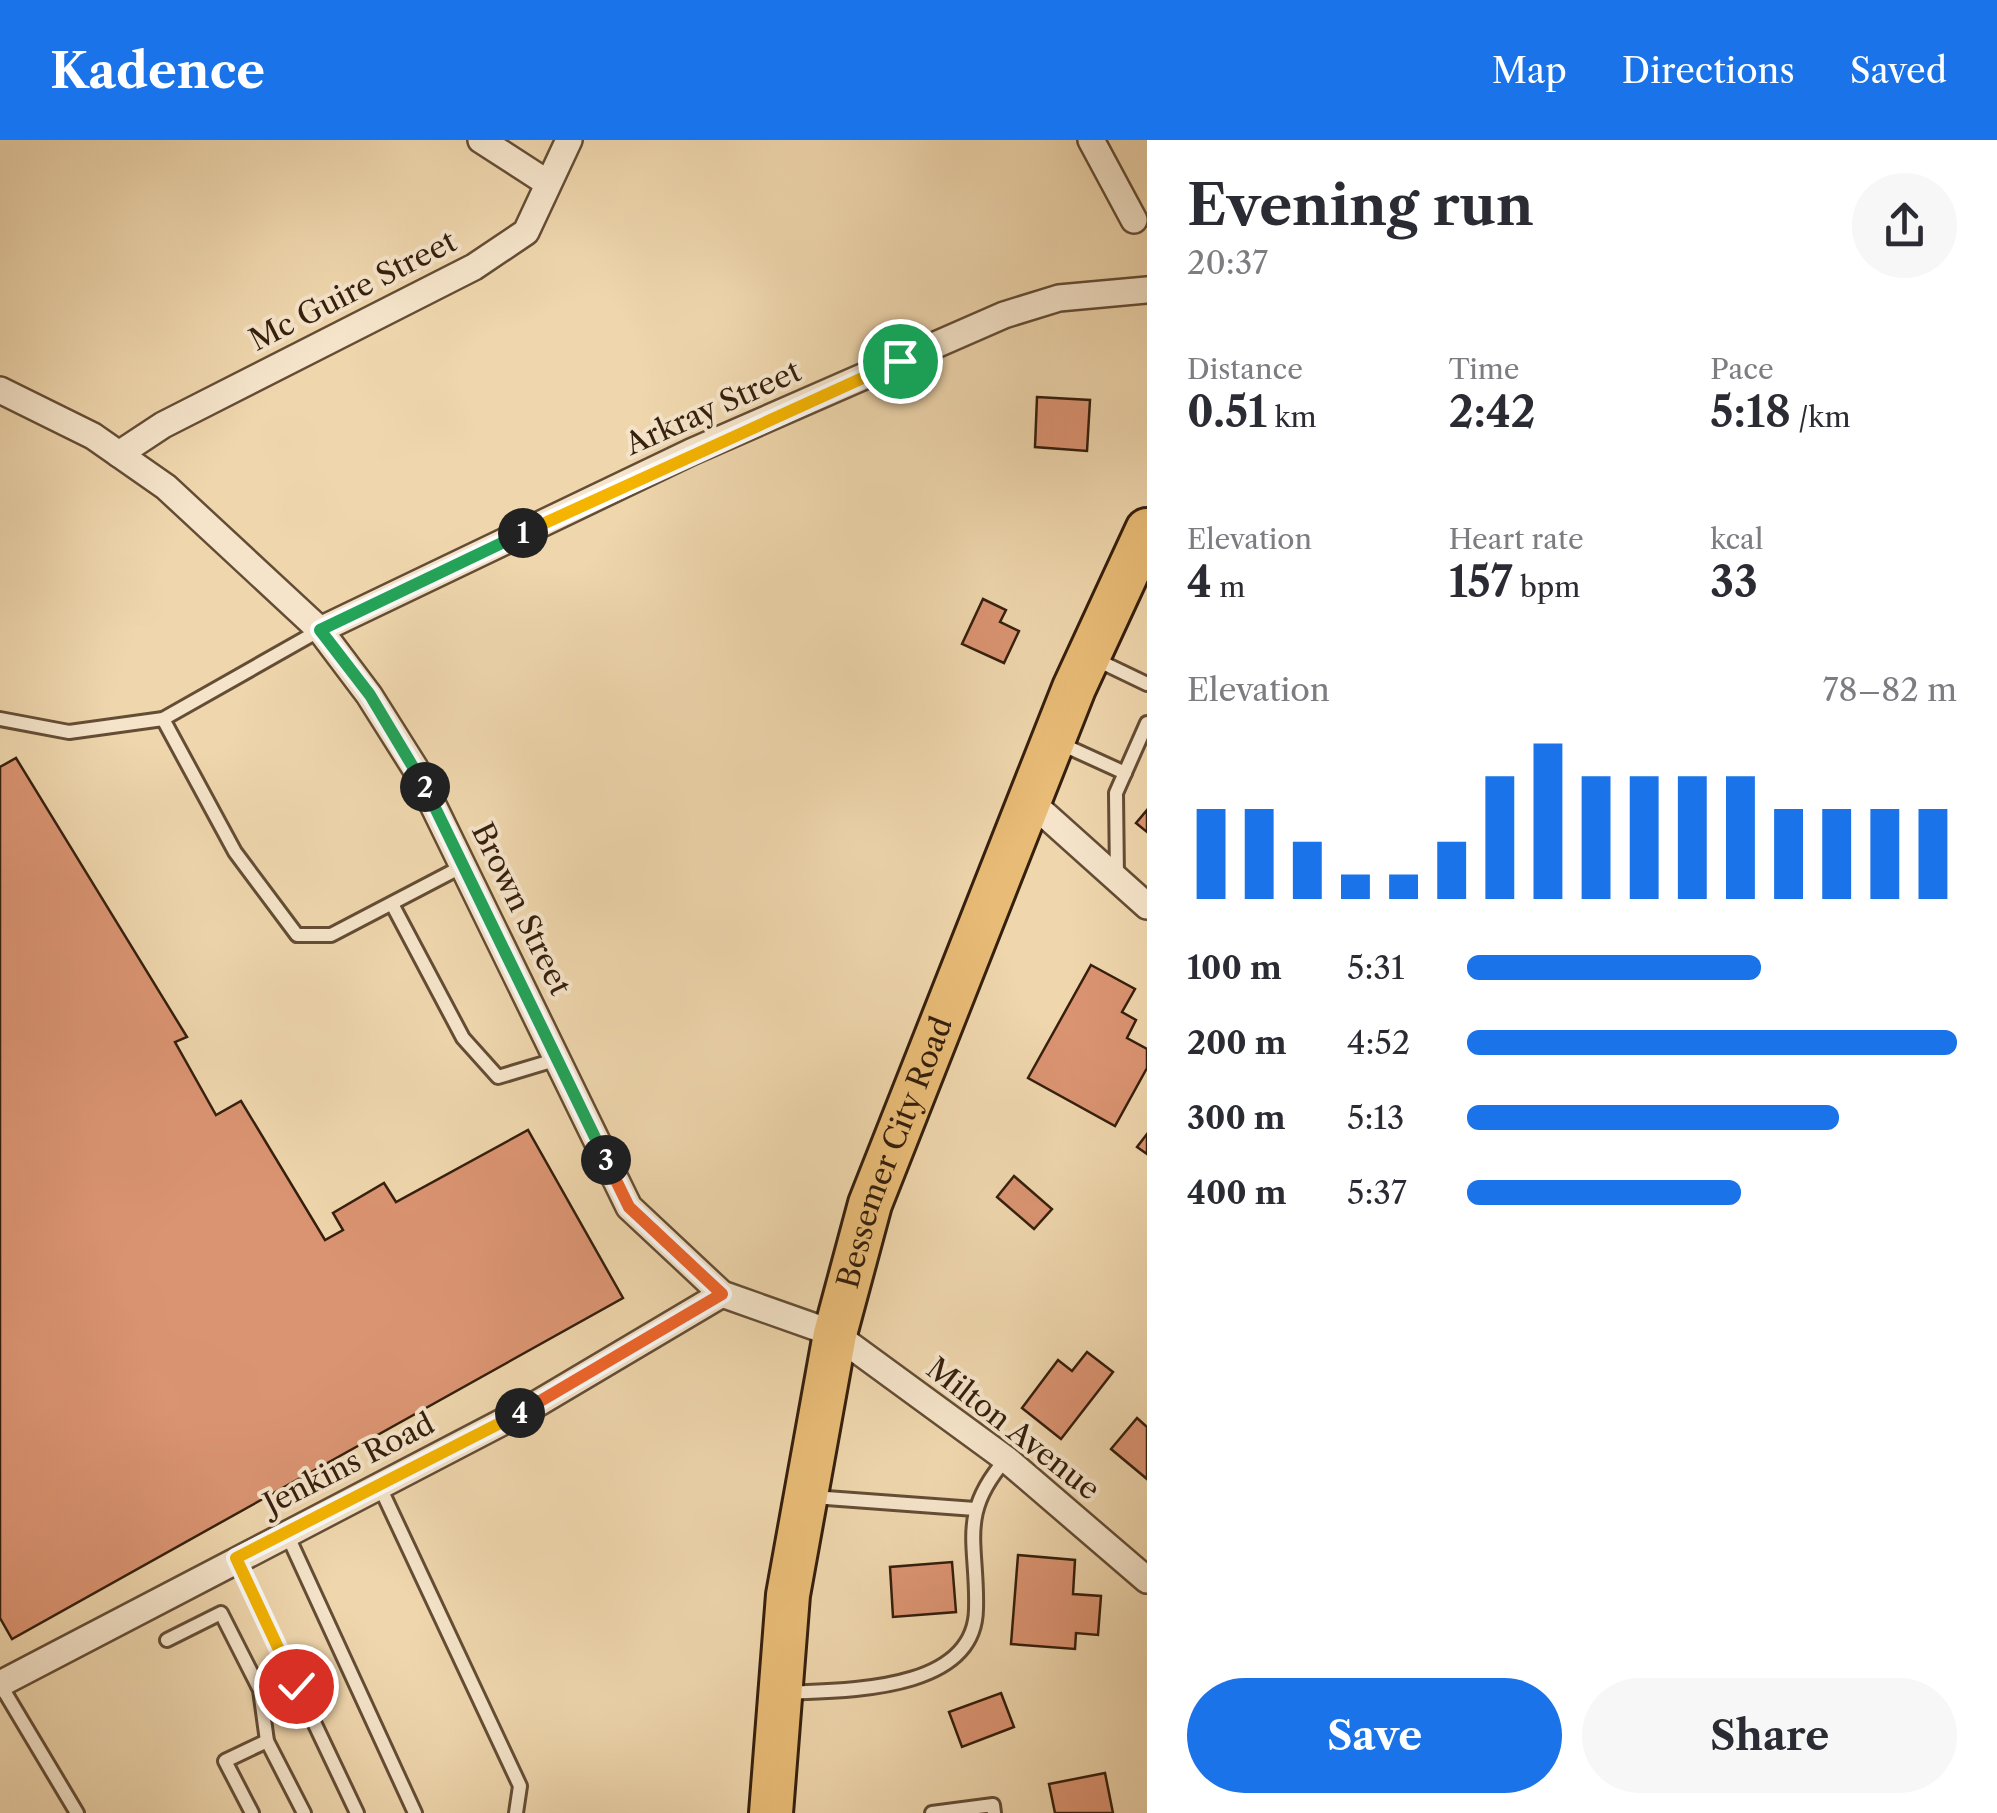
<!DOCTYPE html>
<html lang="en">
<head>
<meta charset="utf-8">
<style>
  body { margin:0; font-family:"Libre Caslon Text",serif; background:#f7f7f7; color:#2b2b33; height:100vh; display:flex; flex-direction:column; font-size:38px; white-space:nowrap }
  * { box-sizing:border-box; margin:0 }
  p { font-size:32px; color:#7c7c81 }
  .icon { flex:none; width:55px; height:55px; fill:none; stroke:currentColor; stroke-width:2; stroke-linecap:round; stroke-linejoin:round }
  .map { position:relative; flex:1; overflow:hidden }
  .panel { display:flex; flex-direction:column; background:#fff; width:850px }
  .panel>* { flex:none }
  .pin { position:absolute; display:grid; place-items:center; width:85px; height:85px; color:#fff; margin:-42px; border:5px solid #fff; border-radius:50%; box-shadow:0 2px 10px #0007 }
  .km { position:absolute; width:50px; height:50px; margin:-25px; border-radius:50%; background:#222; color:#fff; font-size:28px; line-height:50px; text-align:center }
  .round { display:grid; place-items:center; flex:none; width:105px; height:105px; border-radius:52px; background:#f7f7f7 }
  .headline { display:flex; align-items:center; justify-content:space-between; height:170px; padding:0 40px }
  h1 { font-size:55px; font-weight:700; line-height:75px }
  .stats { display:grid; grid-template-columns:repeat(3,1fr); gap:15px; height:170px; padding:10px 40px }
  .stats div { display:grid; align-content:center }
  .stats b { font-size:42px; font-weight:700 }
  .stats small { font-size:28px; font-weight:400 }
  .stats p { font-size:28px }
  .chart { height:280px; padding:20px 40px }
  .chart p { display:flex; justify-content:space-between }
  .chart svg { width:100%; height:180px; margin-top:10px; stroke:#1a73e8; stroke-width:6 }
  .cta { display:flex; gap:20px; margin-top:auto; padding:20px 40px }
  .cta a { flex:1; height:115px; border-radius:60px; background:#1a73e8; color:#fff; font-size:40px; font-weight:700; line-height:115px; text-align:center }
  .cta a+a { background:#f7f7f7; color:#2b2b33 }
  ul { padding:0 40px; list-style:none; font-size:32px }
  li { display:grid; grid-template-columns:160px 120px 1fr; align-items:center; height:75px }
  li i { height:25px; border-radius:12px; background:#1a73e8 }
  header { display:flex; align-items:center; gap:60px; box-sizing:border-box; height:140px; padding:0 50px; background:#1a73e8; color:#fff }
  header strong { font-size:48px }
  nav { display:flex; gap:55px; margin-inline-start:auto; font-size:35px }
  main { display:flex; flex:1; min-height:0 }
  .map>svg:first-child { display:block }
  .building { fill:#db9472; stroke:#351f0d; stroke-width:2.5 }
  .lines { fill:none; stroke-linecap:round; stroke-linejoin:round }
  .service-casing { stroke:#644d35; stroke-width:18 }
  .minor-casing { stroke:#644d35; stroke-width:30 }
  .primary-casing { stroke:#351f0d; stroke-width:48 }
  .service { stroke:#f5e4ca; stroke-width:12 }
  .minor { stroke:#f5e4ca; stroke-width:25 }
  .primary { stroke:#e8bb76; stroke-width:42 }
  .split-1-casing { stroke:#fff; stroke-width:20 }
  .split-2-casing { stroke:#fff; stroke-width:20 }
  .split-3-casing { stroke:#fff; stroke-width:20 }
  .split-4-casing { stroke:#fff; stroke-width:20 }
  .split-5-casing { stroke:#fff; stroke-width:20 }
  .split-1 { stroke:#f5b400; stroke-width:12 }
  .split-2 { stroke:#22a559; stroke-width:12 }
  .split-3 { stroke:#22a559; stroke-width:12 }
  .split-4 { stroke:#f0652b; stroke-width:12 }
  .split-5 { stroke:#f5b400; stroke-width:12 }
  .labels { text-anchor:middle; stroke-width:8; stroke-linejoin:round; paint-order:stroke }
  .street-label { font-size:30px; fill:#351f0d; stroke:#f5e4ca }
</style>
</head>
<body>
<header>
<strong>Kadence</strong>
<nav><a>Map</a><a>Directions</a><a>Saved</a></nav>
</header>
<main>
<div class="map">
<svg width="1147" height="1673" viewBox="0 0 1147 1673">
  <rect width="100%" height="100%" fill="#efd6ad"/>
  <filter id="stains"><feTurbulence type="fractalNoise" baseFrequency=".002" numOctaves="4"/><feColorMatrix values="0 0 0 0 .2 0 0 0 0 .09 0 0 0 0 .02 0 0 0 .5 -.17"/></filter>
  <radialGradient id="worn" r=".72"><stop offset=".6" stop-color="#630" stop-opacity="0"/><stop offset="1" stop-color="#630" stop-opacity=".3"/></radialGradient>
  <g class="building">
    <path d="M1037,257l53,3 -3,51 -52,-4z"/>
    <path d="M983,459l23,11 -6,12 19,9 -15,32 -42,-19z"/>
    <path d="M16,618l171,279 -12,5 41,73 25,-14 84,139 18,-10 -10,-17 51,-30 12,19 132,-72 95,168 -611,341 -12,-21v-851z"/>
    <path d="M1147,670v22l-11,-9z"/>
    <path d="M1091,825l44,24 -13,23 14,8 -9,18 20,11v19l-32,58 -87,-48z"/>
    <path d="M1147,994v20l-10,-7z"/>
    <path d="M1014,1036l38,33 -18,20 -37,-32z"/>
    <path d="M1087,1212l26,20 -52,67 -39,-31 36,-48 14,11z"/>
    <path d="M1137,1278l10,9v52l-36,-30z"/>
    <path d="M1018,1415l57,5 -2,34 28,2 -3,39 -22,-2 -1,16 -64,-5z"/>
    <path d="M952,1422l4,50 -63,5 -3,-50z"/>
    <path d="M1001,1553l13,34 -52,20 -13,-35z"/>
    <path d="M1105,1633l8,40h-58l-6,-29z"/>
  </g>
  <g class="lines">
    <defs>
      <g id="service">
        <path d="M1095,519l52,25"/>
        <path d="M0,579l69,13 94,-13 157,-89"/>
        <path d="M163,579l72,133 62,83h34l132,-69"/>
        <path d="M1059,603l66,30"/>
        <path d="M1117,738l-1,-85 31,-70"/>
        <path d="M392,764l71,134 35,39 60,-18"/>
        <path d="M379,1345l141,301 -4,27"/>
        <path d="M813,1357l162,12"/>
        <path d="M286,1392l129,281"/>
        <path d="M237,1420l120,253"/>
        <path d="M167,1500l54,-27 39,77 7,51 37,72"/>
        <path d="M0,1544l77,129"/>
        <path d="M785,1553c58,-3 190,0 191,-84 2,-65 -19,-94 30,-150"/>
        <path d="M252,1673l-27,-52 42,-20"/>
        <path d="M932,1673l61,-8 1,8"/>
      </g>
      <g id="minor">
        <path d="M481,0l65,42"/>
        <path d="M1091,0l43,80"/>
        <path d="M0,250l93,46 73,51 154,143 49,65 46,73 214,439 93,87 113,40 171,125 141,121"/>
        <path d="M119,314l44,-29 311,-158 52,-35 43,-92"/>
        <path d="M320,490l371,-178 313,-137 55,-17 88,-8"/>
        <path d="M1031,662l116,104"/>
        <path d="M0,1544l535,-279 187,-111"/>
      </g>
      <g id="primary">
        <path id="s1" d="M771,1673l17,-218 47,-261 35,-130 204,-516 73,-158"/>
      </g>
    </defs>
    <use href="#service" class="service-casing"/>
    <use href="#minor" class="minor-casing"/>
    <use href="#primary" class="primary-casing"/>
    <use href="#service" class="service"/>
    <use href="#minor" class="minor"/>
    <use href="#primary" class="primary"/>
  </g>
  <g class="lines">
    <defs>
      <path id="split-1" d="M523,393l377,-172"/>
      <path id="split-2" d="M425,647l-55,-92 -50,-65 203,-97"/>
      <path id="split-3" d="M425,647l181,373"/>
      <path id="split-4" d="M520,1273l202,-119 -93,-87 -23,-47"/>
      <path id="split-5" d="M296,1546l-60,-128 284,-145"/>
    </defs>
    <use href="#split-1" class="split-1-casing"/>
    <use href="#split-2" class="split-2-casing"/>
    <use href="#split-3" class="split-3-casing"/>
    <use href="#split-4" class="split-4-casing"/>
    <use href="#split-5" class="split-5-casing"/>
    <use href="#split-1" class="split-1"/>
    <use href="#split-2" class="split-2"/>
    <use href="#split-3" class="split-3"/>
    <use href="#split-4" class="split-4"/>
    <use href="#split-5" class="split-5"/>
  </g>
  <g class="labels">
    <g class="street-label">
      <text transform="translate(353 151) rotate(-27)" y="10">Mc Guire Street</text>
      <text transform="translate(713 268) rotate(-24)" y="10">Arkray Street</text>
      <text transform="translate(521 769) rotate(64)" y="10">Brown Street</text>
      <text dy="10" stroke="none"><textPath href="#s1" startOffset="675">Bessemer City Road</textPath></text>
      <text transform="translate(1013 1289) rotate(38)" y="10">Milton Avenue</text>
      <text transform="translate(349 1324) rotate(-27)" y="10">Jenkins Road</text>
    </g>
  </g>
  <rect width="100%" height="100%" filter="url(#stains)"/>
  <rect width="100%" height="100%" fill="url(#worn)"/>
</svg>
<div class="pin" style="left:900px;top:221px;background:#1e9e55"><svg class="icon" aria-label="arrive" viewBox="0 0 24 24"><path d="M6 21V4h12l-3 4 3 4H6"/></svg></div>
<div class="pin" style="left:296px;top:1546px;background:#d93025"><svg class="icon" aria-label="check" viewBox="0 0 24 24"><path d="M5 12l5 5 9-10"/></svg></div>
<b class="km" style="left:523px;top:393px">1</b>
<b class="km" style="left:425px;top:647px">2</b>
<b class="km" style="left:606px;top:1020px">3</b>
<b class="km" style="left:520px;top:1273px">4</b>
</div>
<section class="panel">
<div class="headline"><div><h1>Evening run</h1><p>20:37</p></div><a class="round"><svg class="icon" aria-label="share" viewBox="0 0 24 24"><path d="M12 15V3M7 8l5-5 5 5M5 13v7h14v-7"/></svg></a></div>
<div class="stats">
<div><p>Distance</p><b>0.51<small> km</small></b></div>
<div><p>Time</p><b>2:42</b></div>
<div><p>Pace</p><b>5:18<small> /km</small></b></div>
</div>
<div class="stats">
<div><p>Elevation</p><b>4<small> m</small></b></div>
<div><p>Heart rate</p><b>157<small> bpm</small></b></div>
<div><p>kcal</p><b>33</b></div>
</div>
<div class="chart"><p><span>Elevation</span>78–82 m</p>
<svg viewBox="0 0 160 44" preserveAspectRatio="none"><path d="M5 44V22M15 44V22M25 44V30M35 44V38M45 44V38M55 44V30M65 44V14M75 44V6M85 44V14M95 44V14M105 44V14M115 44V14M125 44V22M135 44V22M145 44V22M155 44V22"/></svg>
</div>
<ul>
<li><b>100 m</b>5:31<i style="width:60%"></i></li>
<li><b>200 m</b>4:52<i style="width:100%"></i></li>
<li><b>300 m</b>5:13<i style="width:76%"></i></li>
<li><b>400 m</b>5:37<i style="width:56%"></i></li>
</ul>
<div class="cta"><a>Save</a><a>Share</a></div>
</section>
</main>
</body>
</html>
